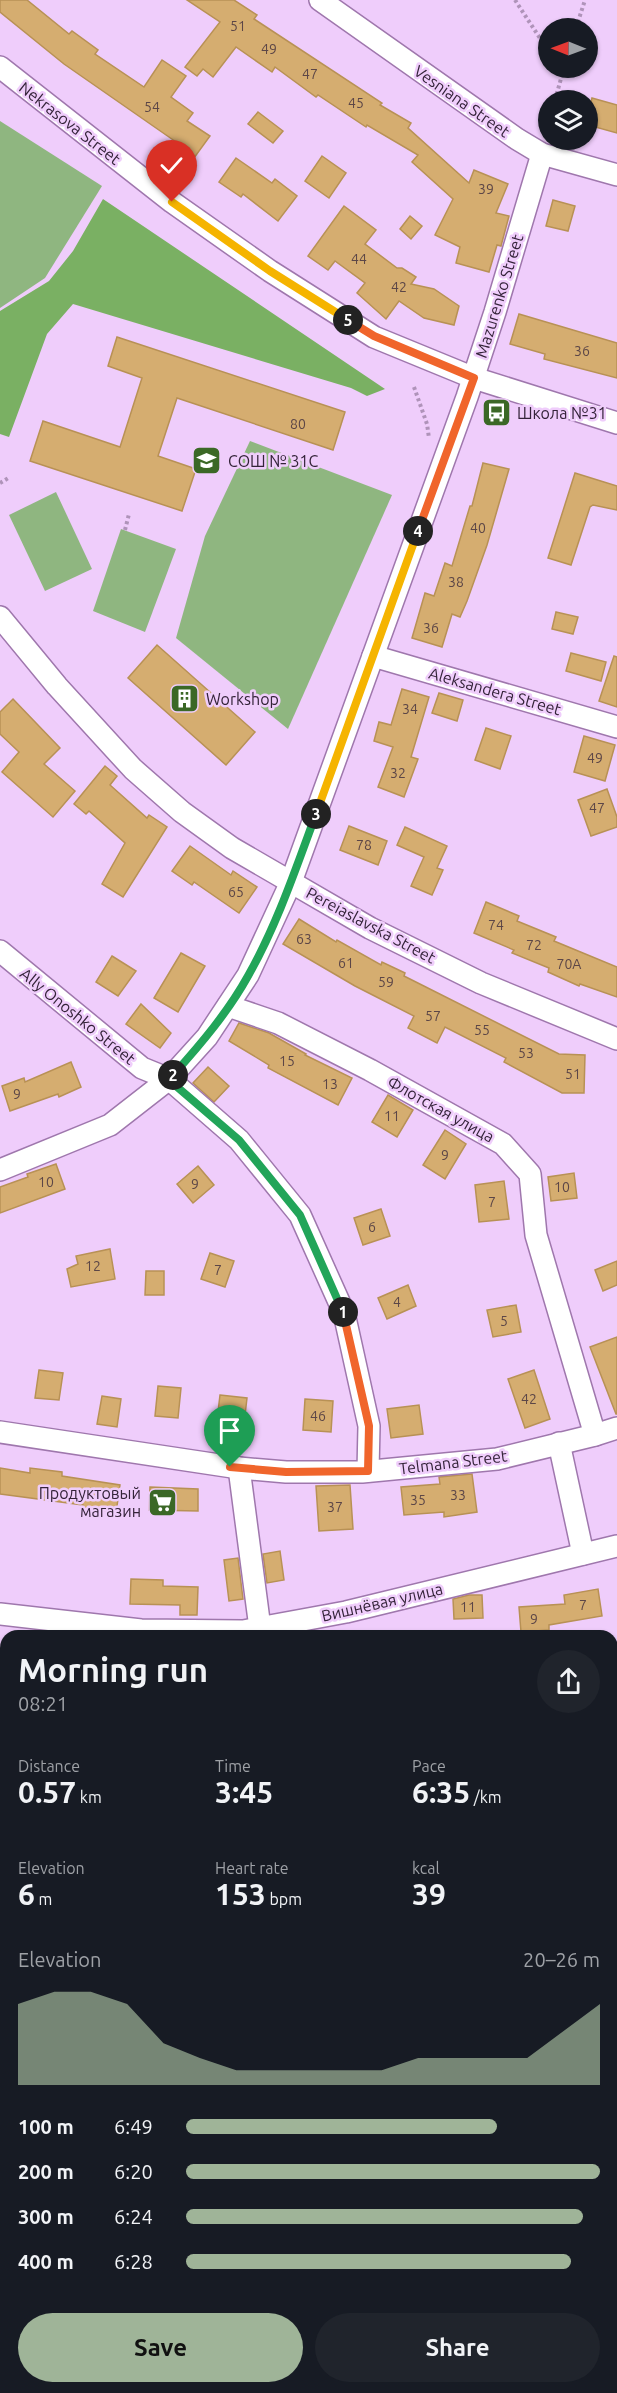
<!DOCTYPE html>
<html lang="en">
<head>
<meta charset="utf-8">
<style>
  body { margin:0; font-family:Ubuntu,sans-serif; background:#20242c; color:#f1f3f6; height:100vh; display:flex; flex-direction:column; font-size:22px; white-space:nowrap }
  * { box-sizing:border-box; margin:0 }
  p { font-size:20px; color:#9ea1a6 }
  .icon { flex:none; width:33px; height:33px; fill:none; stroke:currentColor; stroke-width:2; stroke-linecap:round; stroke-linejoin:round }
  .map { position:relative; flex:1; overflow:hidden }
  .drawer { position:absolute; left:0px; top:1630px; width:618px; height:764px; display:flex; flex-direction:column; background:#171b24; border-radius:18px 18px 0 0; box-shadow:0 2px 4px #0004 }
  .drawer>* { flex:none }
  .needle { width:39px; rotate:271deg }
  .buttons { position:absolute; left:538px; top:18px; display:grid; gap:12px }
  .buttons a { display:grid; place-items:center; width:60px; height:60px; border-radius:50%; background:#171b24; box-shadow:0 2px 4px #0004; font-size:30px }
  .pin { position:absolute; display:grid; place-items:center; width:51px; height:51px; color:#fff; margin:-62px -26px; border-radius:50% 50% 50% 0; rotate:-45deg; box-shadow:0 0 6px #0007 }
  .pin .icon { rotate:45deg }
  .km { position:absolute; width:30px; height:30px; margin:-15px; border-radius:50%; background:#222; color:#fff; font-size:16px; line-height:30px; text-align:center }
  .round { display:grid; place-items:center; flex:none; width:63px; height:63px; border-radius:32px; background:#20242c }
  .summary { display:flex; align-items:center; justify-content:space-between; height:102px; padding:0 18px }
  h1 { font-size:33px; font-weight:600; line-height:45px }
  .metrics { display:grid; grid-template-columns:repeat(3,1fr); gap:9px; height:102px; padding:6px 18px }
  .metrics div { display:grid; align-content:center }
  .metrics b { font-size:30px; font-weight:600 }
  .metrics small { font-size:16px; font-weight:400 }
  .metrics p { font-size:16px }
  .chart { height:168px; padding:12px 18px }
  .chart p { display:flex; justify-content:space-between }
  .chart svg { width:100%; height:108px; margin-top:6px; fill:#9fb498; opacity:.7 }
  .primary-button { display:flex; gap:12px; margin-top:auto; padding:12px 18px }
  .primary-button a { flex:1; height:69px; border-radius:36px; background:#9fb498; color:#111; font-size:24px; font-weight:600; line-height:69px; text-align:center }
  .primary-button a+a { background:#20242c; color:#f1f3f6 }
  ul { padding:0 18px; list-style:none; font-size:20px }
  li { display:grid; grid-template-columns:96px 72px 1fr; align-items:center; height:45px }
  li i { height:15px; border-radius:8px; background:#9fb498 }
  .map>svg:first-child { display:block }
  .green { fill:#8fb680 }
  .forest { fill:#7ab063 }
  .building { fill:#d5ad70; stroke:#b89155; stroke-width:1.5 }
  .lines { fill:none; stroke-linecap:round; stroke-linejoin:round }
  .service-casing { stroke:#9f77ad; stroke-width:14 }
  .minor-casing { stroke:#9f77ad; stroke-width:24 }
  .primary-casing { stroke:#fff; stroke-width:36 }
  .path { stroke:#af93b9; stroke-width:4; stroke-dasharray:3 3; stroke-linecap:butt }
  .service { stroke:#fff; stroke-width:10 }
  .minor { stroke:#fff; stroke-width:21 }
  .primary { stroke:#c1d7f6; stroke-width:33 }
  .split-1-casing { stroke:#fff; stroke-width:12 }
  .split-2-casing { stroke:#fff; stroke-width:12 }
  .split-3-casing { stroke:#fff; stroke-width:12 }
  .split-4-casing { stroke:#fff; stroke-width:12 }
  .split-5-casing { stroke:#fff; stroke-width:12 }
  .split-6-casing { stroke:#fff; stroke-width:12 }
  .split-1 { stroke:#f0652b; stroke-width:8 }
  .split-2 { stroke:#22a559; stroke-width:8 }
  .split-3 { stroke:#22a559; stroke-width:8 }
  .split-4 { stroke:#f5b400; stroke-width:8 }
  .split-5 { stroke:#f0652b; stroke-width:8 }
  .split-6 { stroke:#f5b400; stroke-width:8 }
  .labels { text-anchor:middle; stroke-width:5; stroke-linejoin:round; paint-order:stroke }
  .number-label { font-size:14px; fill:#5c4647 }
  .street-label { font-size:16px; fill:#342339; stroke:#efcdfb }
  .poi-label { font-size:16px; fill:#342339; stroke:#efcdfb; text-anchor:start }
</style>
</head>
<body>
<div class="map">
<svg width="617" height="2393" viewBox="0 0 617 2393">
  <rect width="100%" height="100%" fill="#efcdfb"/>
  <g class="green">
    <path d="M0,121l102,65 -57,92 -45,30z"/>
    <path d="M250,441l142,54 -104,234 -112,-91 29,-102z"/>
    <path d="M56,492l36,77 -47,22 -36,-76z"/>
    <path d="M121,529l55,20 -31,83 -52,-21z"/>
    <path d="M0,2362l6,3v23h58l13,5h-77z"/>
  </g>
  <path class="forest" d="M103,199l282,190 -18,7 -16,-8 -278,-84 -26,30 -38,103 -9,-3v-123l49,-30 24,-30z"/>
  <g class="building">
    <path d="M0,0h27l42,34 3,-3 26,19 -3,4 49,33 18,-27 24,16 -15,21 22,16 -6,8 23,15 -16,22 -17,-12 2,-2 -115,-80 -64,-52z"/>
    <path d="M187,0h47l23,15 -3,4 128,84 -2,2 31,18 -3,5 61,55 5,-13 34,14 -12,29 13,3 -8,30 -4,-1 -8,27 -33,-9 4,-16 -25,-12 18,-36 -41,-37 6,-7 -51,-30 -1,2 -48,-32 -2,2 -41,-30 -3,5 -36,-25 -23,30 -10,-8 -6,7 -12,-9 35,-45z"/>
    <path d="M592,98l25,7v28l-29,-8v-11z"/>
    <path d="M258,112l25,19 -10,12 -25,-19z"/>
    <path d="M322,156l24,17 -17,25 -24,-17z"/>
    <path d="M236,158l36,25 3,-4 22,17 -19,25 -35,-27 -2,3 -22,-15z"/>
    <path d="M553,200l22,6 -7,25 -22,-5z"/>
    <path d="M344,206l32,24 -11,14 32,24h5l14,9 -5,7 23,5 25,17 -5,19 -30,-7 -25,-17 -13,18 -29,-26 8,-10 -30,-22 -7,9 -20,-14z"/>
    <path d="M410,216l12,10 -11,13 -11,-10z"/>
    <path d="M519,314l98,29v35l-73,-19 1,-5 -35,-10z"/>
    <path d="M117,337l228,75 -12,38 -156,-52 -19,58 38,13 -14,42 -152,-50 13,-40 77,26 22,-69 -34,-12z"/>
    <path d="M483,463l26,6 -22,76 -20,56 -7,16 -8,-3 -10,33 -30,-9 13,-45 9,3 11,-33 7,3 18,-60h2z"/>
    <path d="M575,473l42,13v24l-24,-5 -3,2 -19,58 -23,-7z"/>
    <path d="M556,612l22,5 -5,17 -21,-5z"/>
    <path d="M157,645l98,87 -29,33 -98,-87z"/>
    <path d="M571,653l35,9 -5,19 -35,-10z"/>
    <path d="M614,656l3,1v50l-18,-6z"/>
    <path d="M402,689l27,8 -18,60 7,2 -14,38 -26,-10 15,-40 -19,-6 5,-19 12,3z"/>
    <path d="M439,693l24,7 -6,21 -25,-8z"/>
    <path d="M13,699l47,49 -16,16 31,27 -22,26 -51,-45 17,-20 -19,-18v-22z"/>
    <path d="M486,728l25,8 -11,33 -25,-9z"/>
    <path d="M584,736l31,9 -10,36 -31,-9z"/>
    <path d="M105,766l12,10 -7,9 37,33 2,-3 18,12 -44,70 -21,-13 23,-41 -36,-32 -3,3 -12,-10z"/>
    <path d="M607,789l10,28v10l-26,9 -13,-36z"/>
    <path d="M349,826l38,15 -9,24 -38,-15z"/>
    <path d="M405,827l42,19 -10,22 6,2 -11,25 -21,-9 13,-29 -27,-12z"/>
    <path d="M190,846l41,29 2,-4 24,16 -18,26 -45,-31 -2,3 -20,-14z"/>
    <path d="M486,902l33,14 -2,5 39,16 -2,4 63,26v30l-37,-13 -1,2 -31,-14 1,-4 -37,-15 2,-3 -40,-17z"/>
    <path d="M299,919l37,23 1,-2 44,25 1,-3 23,11 -1,3 155,78 26,1 -1,38h-22l-58,-31 2,-4 -61,-31 -8,16 -29,-15 6,-12 -59,-30 -72,-42z"/>
    <path d="M181,953l24,13 -27,46 -24,-14z"/>
    <path d="M112,956l24,15 -18,25 -22,-14z"/>
    <path d="M141,1004l30,29 -11,15 -34,-24z"/>
    <path d="M239,1023l30,10 37,21 -1,1 47,23 -14,27 -70,-37 1,-3 -40,-24z"/>
    <path d="M71,1062l10,25 -22,10 -1,-3 -48,17 -8,-25 22,-8 1,4z"/>
    <path d="M208,1067l21,19 -15,16 -21,-19z"/>
    <path d="M388,1095l25,15 -16,27 -25,-15z"/>
    <path d="M445,1130l21,14 -21,35 -22,-14z"/>
    <path d="M56,1164l9,25 -65,24v-26l28,-10 -1,-3z"/>
    <path d="M198,1166l16,19 -21,18 -16,-19z"/>
    <path d="M574,1173l3,25 -26,3 -3,-24z"/>
    <path d="M504,1181l5,38 -30,3 -4,-37z"/>
    <path d="M381,1209l9,27 -27,9 -9,-27z"/>
    <path d="M110,1249l5,30 -44,8 -4,-18 11,-5 -2,-8z"/>
    <path d="M210,1253l24,8 -9,26 -24,-8z"/>
    <path d="M617,1261v24l-14,6 -8,-21z"/>
    <path d="M146,1271h18v24h-19z"/>
    <path d="M408,1285l8,21 -29,13 -9,-21z"/>
    <path d="M516,1305l5,27 -28,5 -6,-27z"/>
    <path d="M617,1337v77h-1l-26,-67z"/>
    <path d="M39,1370l24,3 -4,27 -24,-2z"/>
    <path d="M534,1370l16,49 -25,9 -17,-49z"/>
    <path d="M158,1386l23,2 -3,30 -23,-2z"/>
    <path d="M220,1395l27,3 -3,26 -27,-4z"/>
    <path d="M102,1396l19,3 -4,28 -20,-3z"/>
    <path d="M305,1399l28,2 -2,31 -28,-2z"/>
    <path d="M419,1405l4,29 -32,4 -4,-29z"/>
    <path d="M0,1468l30,5v-5l32,4v4l58,9 -4,28 -33,-5v-3l-83,-11z"/>
    <path d="M472,1474l5,38 -33,5v-5l-40,3 -3,-28 39,-3 -1,-7z"/>
    <path d="M350,1485l3,44 -34,2 -3,-45z"/>
    <path d="M150,1487l48,2v22l-49,-1z"/>
    <path d="M280,1551l4,29 -17,3 -4,-29z"/>
    <path d="M238,1558l5,41 -14,2 -5,-41z"/>
    <path d="M131,1579l32,1v6l35,1 -1,28h-17v-10l-50,-1z"/>
    <path d="M598,1589l4,27 -53,9v5l-28,2 -2,-25 46,-3 -1,-9z"/>
    <path d="M469,1595h13l1,23 -29,1 -1,-20z"/>
  </g>
  <g class="lines">
    <defs>
      <g id="service">
        <path d="M0,2126h6"/>
        <path d="M0,2375l6,3"/>
        <path d="M26,2388l8,5"/>
        <path d="M334,2388l5,5"/>
      </g>
      <g id="minor">
        <path d="M320,0l197,139 25,15 75,21"/>
        <path d="M0,67l172,135 98,69 104,66 100,41 143,45"/>
        <path d="M0,617l57,69 76,83 49,43 50,36 138,80 111,55 136,56"/>
        <path d="M373,656l244,71"/>
        <path d="M0,951l142,117 27,11 70,61 61,75 44,98 25,113 -1,45"/>
        <path d="M228,1006l50,17 92,47 133,74 27,30 6,61 59,200"/>
        <path d="M0,1170l110,-45 59,-46 38,-42 41,-62 43,-93 176,-485 28,-85 47,-158"/>
        <path d="M0,1432l239,36 47,4h76l135,-13 98,-24 22,-7"/>
        <path d="M559,1443l24,111"/>
        <path d="M239,1468l21,160"/>
        <path d="M0,1614l141,16 102,1 103,-19 271,-66"/>
        <path d="M0,1775l6,2"/>
        <path d="M0,1809l6,18"/>
        <path d="M612,1857h5"/>
        <path d="M612,2254l5,2"/>
        <path d="M232,2393l1,-5"/>
      </g>
      <g id="primary">
        <path d="M0,2299l6,3"/>
        <path d="M195,2388l10,5"/>
      </g>
    </defs>
    <use href="#service" class="service-casing"/>
    <use href="#minor" class="minor-casing"/>
    <use href="#primary" class="primary-casing"/>
    <g class="path">
      <path d="M515,0l34,52"/>
      <path d="M576,28l9,-28"/>
      <path d="M555,100l9,-32"/>
      <path d="M414,387l13,37 2,14"/>
      <path d="M0,483l10,-6"/>
      <path d="M125,530l4,-16"/>
    </g>
    <use href="#service" class="service"/>
    <use href="#minor" class="minor"/>
    <use href="#primary" class="primary"/>
  </g>
  <g class="lines">
    <defs>
      <path id="split-1" d="M230,1467l56,5 82,-1 1,-45 -26,-114"/>
      <path id="split-2" d="M173,1075l-4,5 70,60 61,75 43,97"/>
      <path id="split-3" d="M173,1075c28,-31 55,-63 75,-99 29,-51 48,-108 68,-162"/>
      <path id="split-4" d="M316,814l102,-283"/>
      <path id="split-5" d="M348,320l26,16 100,42 -56,153"/>
      <path id="split-6" d="M172,202l98,69 78,49"/>
    </defs>
    <use href="#split-1" class="split-1-casing"/>
    <use href="#split-2" class="split-2-casing"/>
    <use href="#split-3" class="split-3-casing"/>
    <use href="#split-4" class="split-4-casing"/>
    <use href="#split-5" class="split-5-casing"/>
    <use href="#split-6" class="split-6-casing"/>
    <use href="#split-1" class="split-1"/>
    <use href="#split-2" class="split-2"/>
    <use href="#split-3" class="split-3"/>
    <use href="#split-4" class="split-4"/>
    <use href="#split-5" class="split-5"/>
    <use href="#split-6" class="split-6"/>
  </g>
  <defs>
    <symbol id="bus-square" viewBox="-11 -11 22 22"><rect x="-9" y="-9" width="18" height="18" rx="4" fill="#3b6826" stroke="#efcdfb"/><path d="M-5-6H5V4H4V6H2V4H-2V6H-4V4H-5ZM-3.5-4V0h7V-4ZM-3.5 1.2v1.5H-2V1.2ZM2 1.2v1.5H3.5V1.2Z" fill="#fff"/></symbol>
    <symbol id="school-square" viewBox="-11 -11 22 22"><rect x="-9" y="-9" width="18" height="18" rx="4" fill="#3b6826" stroke="#efcdfb"/><path d="M0-5L7-2L0 1L-7-2ZM-4 1L0 2.5L4 1V4Q0 6-4 4Z" fill="#fff"/></symbol>
    <symbol id="building-square" viewBox="-11 -11 22 22"><rect x="-9" y="-9" width="18" height="18" rx="4" fill="#3b6826" stroke="#efcdfb"/><path d="M-4-6H4V6H1V3H-1V6H-4ZM-2.5-4.3h1.7v1.8h-1.7ZM.8-4.3h1.7v1.8H.8ZM-2.5-1h1.7V.8h-1.7ZM.8-1h1.7V.8H.8Z" fill="#fff"/></symbol>
    <symbol id="supermarket-square" viewBox="-11 -11 22 22"><rect x="-9" y="-9" width="18" height="18" rx="4" fill="#3b6826" stroke="#efcdfb"/><path d="M-6-5.5h2.5l.6 2H6L4.5 2H-2.5L-4.4-4H-6ZM-1.5 3.2a1.3 1.3 0 1 0 .1 0ZM3 3.2a1.3 1.3 0 1 0 .1 0Z" fill="#fff"/></symbol>
  </defs>
  <g fill-rule="evenodd">
    <use href="#bus-square" x="480" y="396" width="33" height="33"/>
    <use href="#school-square" x="190" y="444" width="33" height="33"/>
    <use href="#building-square" x="168" y="682" width="33" height="33"/>
    <use href="#supermarket-square" x="146" y="1486" width="33" height="33"/>
  </g>
  <g class="labels">
    <g class="number-label">
      <text x="238" y="31">51</text>
      <text x="269" y="54">49</text>
      <text x="310" y="79">47</text>
      <text x="356" y="108">45</text>
      <text x="152" y="112">54</text>
      <text x="486" y="194">39</text>
      <text x="359" y="264">44</text>
      <text x="399" y="292">42</text>
      <text x="582" y="356">36</text>
      <text x="298" y="429">80</text>
      <text x="478" y="533">40</text>
      <text x="456" y="587">38</text>
      <text x="431" y="633">36</text>
      <text x="410" y="714">34</text>
      <text x="595" y="763">49</text>
      <text x="398" y="778">32</text>
      <text x="597" y="813">47</text>
      <text x="364" y="850">78</text>
      <text x="236" y="897">65</text>
      <text x="496" y="930">74</text>
      <text x="304" y="944">63</text>
      <text x="534" y="950">72</text>
      <text x="346" y="968">61</text>
      <text x="569" y="969">70А</text>
      <text x="386" y="987">59</text>
      <text x="433" y="1021">57</text>
      <text x="482" y="1035">55</text>
      <text x="526" y="1058">53</text>
      <text x="287" y="1066">15</text>
      <text x="573" y="1079">51</text>
      <text x="330" y="1089">13</text>
      <text x="17" y="1099">9</text>
      <text x="392" y="1121">11</text>
      <text x="445" y="1160">9</text>
      <text x="46" y="1187">10</text>
      <text x="195" y="1189">9</text>
      <text x="562" y="1192">10</text>
      <text x="492" y="1207">7</text>
      <text x="372" y="1232">6</text>
      <text x="93" y="1271">12</text>
      <text x="218" y="1275">7</text>
      <text x="397" y="1307">4</text>
      <text x="504" y="1326">5</text>
      <text x="529" y="1404">42</text>
      <text x="318" y="1421">46</text>
      <text x="458" y="1500">33</text>
      <text x="418" y="1505">35</text>
      <text x="335" y="1512">37</text>
      <text x="583" y="1610">7</text>
      <text x="468" y="1612">11</text>
      <text x="534" y="1624">9</text>
    </g>
    <g class="street-label">
      <text transform="translate(462 101) rotate(35)" y="6">Vesniana Street</text>
      <text transform="translate(70 123) rotate(38)" y="6">Nekrasova Street</text>
      <text transform="translate(499 296) rotate(-73)" y="6">Mazurenko Street</text>
      <text transform="translate(495 691) rotate(16)" y="6">Aleksandera Street</text>
      <text transform="translate(371 925) rotate(28)" y="6">Pereiaslavska Street</text>
      <text transform="translate(78 1016) rotate(39)" y="6">Ally Onoshko Street</text>
      <text transform="translate(441 1109) rotate(29)" y="6">Флотская улица</text>
      <text transform="translate(453 1462) rotate(-7)" y="6">Telmana Street</text>
      <text transform="translate(382 1602) rotate(-13)" y="6">Вишнёвая улица</text>
    </g>
    <g class="poi-label">
      <text x="517" y="419">Школа №31</text>
      <text x="228" y="467">СОШ № 31С</text>
      <text x="206" y="705">Workshop</text>
      <text x="141" y="1499" text-anchor="end">Продуктовый<tspan x="141" dy="18">магазин</tspan></text>
    </g>
  </g>
</svg>
<div class="buttons">
<a><svg class="needle" viewBox="-14 -14 28 28"><path d="M0-13l5 13h-10z" fill="#e53935"/><path d="M0 13l5-13h-10z" fill="#9ea1a6"/></svg></a>
<a><svg class="icon" aria-label="layers" viewBox="0 0 24 24"><path d="M12 4l9 5-9 5-9-5zM3 14l9 5 9-5"/></svg></a>
</div>
<div class="pin" style="left:230px;top:1467px;background:#1e9e55"><svg class="icon" aria-label="arrive" viewBox="0 0 24 24"><path d="M6 21V4h12l-3 4 3 4H6"/></svg></div>
<div class="pin" style="left:172px;top:202px;background:#d93025"><svg class="icon" aria-label="check" viewBox="0 0 24 24"><path d="M5 12l5 5 9-10"/></svg></div>
<b class="km" style="left:343px;top:1312px">1</b>
<b class="km" style="left:173px;top:1075px">2</b>
<b class="km" style="left:316px;top:814px">3</b>
<b class="km" style="left:418px;top:531px">4</b>
<b class="km" style="left:348px;top:320px">5</b>
<section class="drawer">
<div class="summary"><div><h1>Morning run</h1><p>08:21</p></div><a class="round"><svg class="icon" aria-label="share" viewBox="0 0 24 24"><path d="M12 15V3M7 8l5-5 5 5M5 13v7h14v-7"/></svg></a></div>
<div class="metrics">
<div><p>Distance</p><b>0.57<small> km</small></b></div>
<div><p>Time</p><b>3:45</b></div>
<div><p>Pace</p><b>6:35<small> /km</small></b></div>
</div>
<div class="metrics">
<div><p>Elevation</p><b>6<small> m</small></b></div>
<div><p>Heart rate</p><b>153<small> bpm</small></b></div>
<div><p>kcal</p><b>39</b></div>
</div>
<div class="chart"><p><span>Elevation</span>20–26 m</p>
<svg viewBox="0 0 160 44" preserveAspectRatio="none"><path d="M0 44V11L10 6L20 6L30 11L40 27L50 33L60 38L70 38L80 38L90 38L100 38L110 33L120 33L130 33L140 33L150 22L160 11V44z"/></svg>
</div>
<ul>
<li><b>100 m</b>6:49<i style="width:75%"></i></li>
<li><b>200 m</b>6:20<i style="width:100%"></i></li>
<li><b>300 m</b>6:24<i style="width:96%"></i></li>
<li><b>400 m</b>6:28<i style="width:93%"></i></li>
</ul>
<div class="primary-button"><a>Save</a><a>Share</a></div>
</section>
</div>
</body>
</html>
